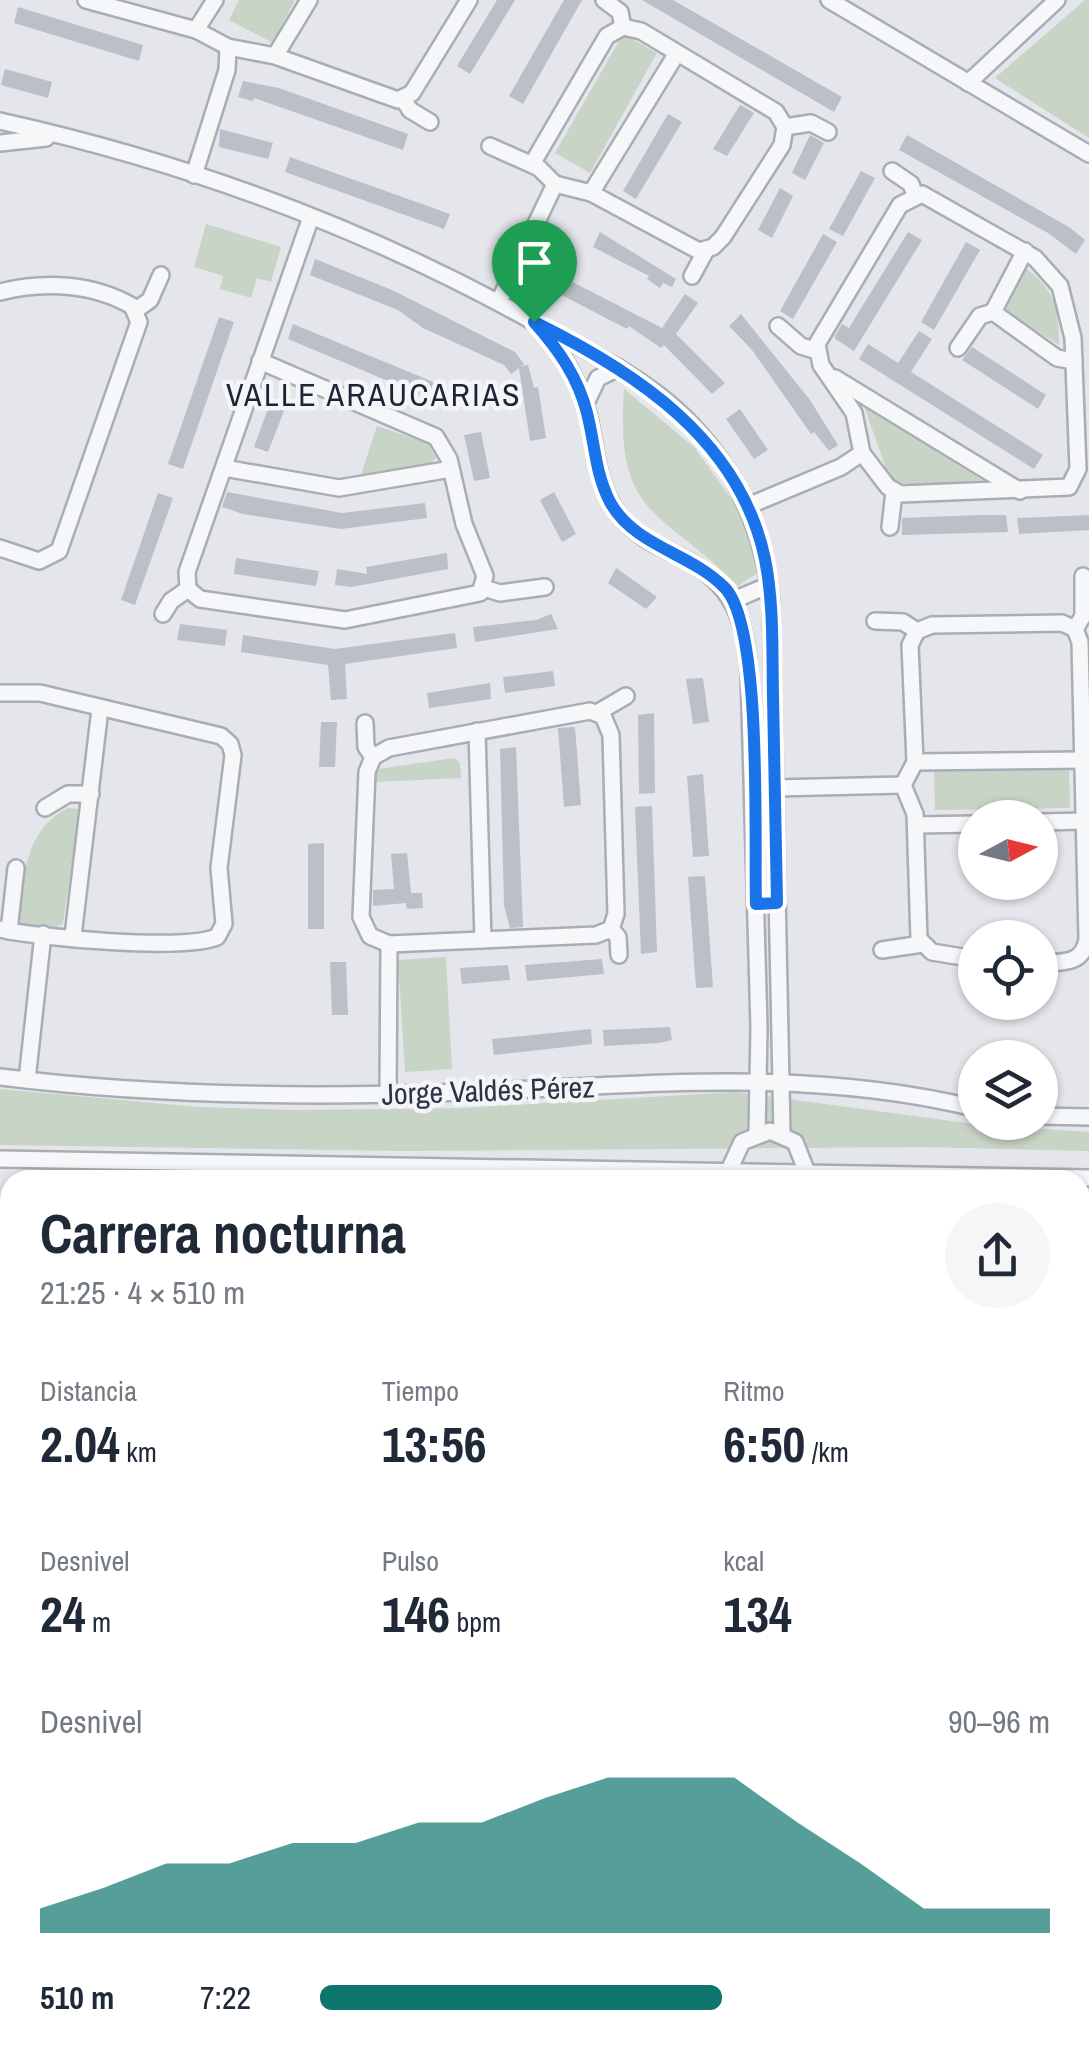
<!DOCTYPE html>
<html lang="es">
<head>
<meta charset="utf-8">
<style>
  body { margin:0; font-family:"Archivo Narrow",sans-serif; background:#f6f6f7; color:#1f2937; height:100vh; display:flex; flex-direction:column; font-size:38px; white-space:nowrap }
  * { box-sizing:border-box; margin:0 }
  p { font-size:32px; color:#747a83 }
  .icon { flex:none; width:55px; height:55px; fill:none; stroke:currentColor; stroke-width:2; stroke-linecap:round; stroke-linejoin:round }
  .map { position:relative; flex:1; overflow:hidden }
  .details { position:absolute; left:0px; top:1170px; width:1090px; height:885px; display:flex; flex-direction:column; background:#fff; border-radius:30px 30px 0 0; box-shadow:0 2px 8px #0004 }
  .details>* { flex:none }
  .needle { width:65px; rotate:83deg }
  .controls { position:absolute; left:958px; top:800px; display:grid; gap:20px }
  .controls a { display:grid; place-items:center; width:100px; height:100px; border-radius:50%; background:#fff; box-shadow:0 2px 8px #0004; font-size:50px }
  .pin { position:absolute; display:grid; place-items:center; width:85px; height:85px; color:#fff; margin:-102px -42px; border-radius:50% 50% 50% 0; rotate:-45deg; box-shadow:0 0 10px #0007 }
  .pin .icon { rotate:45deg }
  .round { display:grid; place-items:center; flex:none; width:105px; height:105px; border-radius:52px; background:#f6f6f7 }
  .overview { display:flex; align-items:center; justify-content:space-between; height:170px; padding:0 40px }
  h1 { font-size:55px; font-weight:700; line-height:75px }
  .figures { display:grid; grid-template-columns:repeat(3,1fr); gap:15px; height:170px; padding:10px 40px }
  .figures div { display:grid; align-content:center }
  .figures b { font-size:50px; font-weight:700 }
  .figures small { font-size:28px; font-weight:400 }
  .figures p { font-size:28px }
  .chart { height:280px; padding:20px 40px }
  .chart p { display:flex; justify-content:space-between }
  .chart svg { width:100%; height:180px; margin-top:10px; fill:#0f766e; opacity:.7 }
  ul { padding:0 40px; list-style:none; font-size:32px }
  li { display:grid; grid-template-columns:160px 120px 1fr; align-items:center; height:75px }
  li i { height:25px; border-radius:12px; background:#0f766e }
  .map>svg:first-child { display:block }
  .green { fill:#c8d4c5 }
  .building { fill:#bbbfc7 }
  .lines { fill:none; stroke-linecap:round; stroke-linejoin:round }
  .street-casing { stroke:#a9adb5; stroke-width:20 }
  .secondary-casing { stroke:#a9adb5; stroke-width:28 }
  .highway-casing { stroke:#8c93a0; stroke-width:32 }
  .street { stroke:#f6f7f9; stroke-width:15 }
  .secondary { stroke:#fff; stroke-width:22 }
  .highway { stroke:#fff; stroke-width:28 }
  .route-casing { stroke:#fff; stroke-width:20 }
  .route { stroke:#1a73e8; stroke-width:12 }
  .labels { text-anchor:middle; stroke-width:9; stroke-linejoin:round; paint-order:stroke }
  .street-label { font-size:30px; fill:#2c3342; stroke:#f3f5f8 }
  .neighbourhood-label { font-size:32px; letter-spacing:2.5px; fill:#1e2433; stroke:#f3f5f8 }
</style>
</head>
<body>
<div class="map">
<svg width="1089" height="2055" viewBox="0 0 1089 2055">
  <rect width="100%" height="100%" fill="#e4e6eb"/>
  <g class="green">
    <path d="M239,0h56l-22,43 -44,-23z"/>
    <path d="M1085,0h4v138l-94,-60z"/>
    <path d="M623,34l34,19 -67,120 -35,-20z"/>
    <path d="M206,224l75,23 -10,35 -14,-4 -6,20 -31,-9 3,-13 -29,-9z"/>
    <path d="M1026,269c29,19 33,43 33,76l-54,-34z"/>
    <path d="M624,389l70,58 47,65 18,60 -21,14c-77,-78 -123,-66 -114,-197z"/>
    <path d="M864,406l118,74 -66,6 -26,-6z"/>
    <path d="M377,426l51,17 8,15 -7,8 -68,9z"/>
    <path d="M455,758l5,5 1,15 -87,4 3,-13z"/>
    <path d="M1069,769l1,39 -135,2 -1,-40z"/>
    <path d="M68,808l12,1 -17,114 -12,7 -34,-7c7,-43 7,-94 51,-115z"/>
    <path d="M446,957l6,112 -47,3 -7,-112z"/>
    <path d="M0,1089l199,18 100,3 163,-2 274,-16 238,32 115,8v19l-168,-4 -518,4 -403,-6z"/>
  </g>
  <g class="building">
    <path d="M497,0h18l-45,74 -13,-8z"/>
    <path d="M564,0h18l-59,104 -14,-8z"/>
    <path d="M642,0h31l169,97 -8,15z"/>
    <path d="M18,7l125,38 -4,16 -125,-38z"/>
    <path d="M5,69l47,13 -4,16 -47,-13z"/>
    <path d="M243,81l36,7 129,46 -5,16 -149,-52 -1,3 -15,-4z"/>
    <path d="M740,105l14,8 -27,43 -14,-7z"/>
    <path d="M668,114l14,8 -46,77 -13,-8z"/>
    <path d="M220,129l53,14 -5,16 -49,-12z"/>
    <path d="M810,135l14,8 -19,37 -13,-7z"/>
    <path d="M907,135l162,92 16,13 -9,14 -28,-21 -149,-83z"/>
    <path d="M290,157l160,57 -6,15 -159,-57z"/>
    <path d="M861,171l14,7 -32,58 -14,-7z"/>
    <path d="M780,188l13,8 -21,42 -14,-8z"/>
    <path d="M600,232l76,47 -4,8 -9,-4 -3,5 -13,-9 2,-3 -56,-29z"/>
    <path d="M908,232l14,8 -68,111 -20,-13 8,-14 7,4z"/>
    <path d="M823,234l14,8 -44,77 -13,-8z"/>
    <path d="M966,242l14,8 -46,80 -13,-8z"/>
    <path d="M315,259l77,31 123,62 9,12 -3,2 7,-1 6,23 4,-1 8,51 -16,3 -11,-73 -8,6 -7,-9 -81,-37 -25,-18 -88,-35z"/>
    <path d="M559,275l103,53 23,-34 13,9 -22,31 49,49 -13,11 -48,-49 -3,3 -32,-22 -2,3 -75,-39z"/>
    <path d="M741,314l69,86 28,45 -9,6 -15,-19 -3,2 -59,-84 -23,-24z"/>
    <path d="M219,317l15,5 -51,147 -15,-5z"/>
    <path d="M293,324l145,60 -7,15 -143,-60z"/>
    <path d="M919,331l13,8 -21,33 132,83 -9,14 -175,-110 9,-15 30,19z"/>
    <path d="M972,347l74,48 -8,14 -76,-49z"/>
    <path d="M271,401l15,5 -18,46 -14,-5z"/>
    <path d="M740,409l28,41 -14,9 -28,-40z"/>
    <path d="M481,432l9,46 -16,3 -10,-46z"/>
    <path d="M227,492l115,21 83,-10 2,15 -86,11 -98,-15 -21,-7z"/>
    <path d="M554,492l22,42 -14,8 -22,-42z"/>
    <path d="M158,493l15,5 -38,107 -14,-5z"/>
    <path d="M978,515h28l2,17 -106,3v-17z"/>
    <path d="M1089,515v15l-70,4 -2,-16z"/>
    <path d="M447,553l1,16 -97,18 -16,-2 2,-16 30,5 -1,-7z"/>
    <path d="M236,558l83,13 -3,15 -82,-12z"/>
    <path d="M616,568l41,29 -11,12 -38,-26z"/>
    <path d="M551,614l7,15 -83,13 -2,-15 63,-7z"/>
    <path d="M180,624l47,6 -2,16 -48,-6z"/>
    <path d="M455,633l2,15 -112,16 2,35 -16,1 -3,-35 -87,-13 2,-17 92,14z"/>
    <path d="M553,671l2,15 -50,7 -2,-16z"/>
    <path d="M703,678l6,44 -16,2 -7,-45z"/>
    <path d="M490,683l1,16 -62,9 -2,-15z"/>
    <path d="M654,713l1,80 -16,1 -1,-79z"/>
    <path d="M321,722h16l-2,45h-16z"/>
    <path d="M575,727l6,78 -17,2 -6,-79z"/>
    <path d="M516,747l7,180 -13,1 -6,-23 -4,-156z"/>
    <path d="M703,774l6,82 -16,1 -6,-81z"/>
    <path d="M652,806l5,146 -16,2 -6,-147z"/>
    <path d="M324,843v86h-16v-85z"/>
    <path d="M407,853l4,40h11l1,15 -16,1 -1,-6 -33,3v-16l21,-1 -3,-35z"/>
    <path d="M705,876l8,111 -17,1 -8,-111z"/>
    <path d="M602,959l2,15 -77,7 -2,-16z"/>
    <path d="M330,962h16l2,53h-16z"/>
    <path d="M508,965l2,15 -48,4 -2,-16z"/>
    <path d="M670,1027l2,13 -13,3 -55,3 -1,-16z"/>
    <path d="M591,1029l1,15 -98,11 -2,-16z"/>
  </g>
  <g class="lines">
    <defs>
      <g id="street">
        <path d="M86,0l110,30 32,17 47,9 123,44 14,-7 57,-93"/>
        <path d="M604,0l16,12 3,15"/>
        <path d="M829,0l260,154"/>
        <path d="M196,30l19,-30"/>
        <path d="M275,56l34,-56"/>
        <path d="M968,83l89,-83"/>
        <path d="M403,99l7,11 20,12"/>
        <path d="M0,121c185,41 367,108 532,200 51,28 105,52 148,92 54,51 83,115 91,187l11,533"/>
        <path d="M785,127l26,-4 17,9"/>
        <path d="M0,143l46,-5"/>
        <path d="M490,146l49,22 16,16 36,9 108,58 14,-4 10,-10 59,-92 3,-18 -9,-15 -135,-81 -18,-4 -16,9 -75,128"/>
        <path d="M892,171l19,13 4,11"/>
        <path d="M194,175l33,-105 1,-23"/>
        <path d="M591,193l86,-140"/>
        <path d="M922,194l113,64 25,28 13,52 5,131 -9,18 -168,7 -13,-7 -26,-34 -8,-40 -33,-48 -4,-21 83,-139z"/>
        <path d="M692,276l14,-26"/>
        <path d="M0,292c44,-11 92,-9 132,14l7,16 -80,229 -20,10 -39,-13"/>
        <path d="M499,301l56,-117"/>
        <path d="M136,310l14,-10 11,-25"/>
        <path d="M993,312l64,46 17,3"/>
        <path d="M993,312l32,-61"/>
        <path d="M778,326l23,20 16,5"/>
        <path d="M540,329c23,24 39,53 48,85 9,36 7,70 31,101 16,21 39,31 62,42 52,26 65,63 68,117l10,354 -2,105"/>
        <path d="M958,348l22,-32 13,-4"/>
        <path d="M260,361l176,76 13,22 15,65 21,52 -5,17 -135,27 -145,-21 -12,-10 -1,-17c42,-118 82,-237 124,-355"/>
        <path d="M835,378l185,113"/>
        <path d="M585,405l13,-27 21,-10"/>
        <path d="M224,468l115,20 112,-19"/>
        <path d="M748,506l93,-39 21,-14"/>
        <path d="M890,527l4,-35"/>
        <path d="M484,588l16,5 45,-6"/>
        <path d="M734,600l35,-15"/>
        <path d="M163,614l8,-13 17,-12"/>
        <path d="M875,621l28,1 14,9"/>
        <path d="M1075,629l8,-13v-40"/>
        <path d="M0,693h40l181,43 9,8 3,11 -14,113 5,56 -7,13c-35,14 -177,1 -217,-8"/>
        <path d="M590,711l13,5 8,19 5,179 -5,15 -15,6 -207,9 -19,-8 -9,-19 6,-145 6,-15 16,-9z"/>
        <path d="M597,713l29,-17"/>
        <path d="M365,723l1,24 7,10"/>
        <path d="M477,731l6,209"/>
        <path d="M915,762l168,-2"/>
        <path d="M903,785l12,-23 -5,-117 7,-14 15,-6 130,-2 13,6 5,13 7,297c-4,26 -25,23 -47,24"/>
        <path d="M903,785l12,29 4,125 13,13 43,7"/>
        <path d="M775,788l128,-3"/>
        <path d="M45,808l23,-14h23"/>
        <path d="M1040,822l44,-1"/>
        <path d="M916,825l59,-1"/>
        <path d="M611,929l7,8 1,18"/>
        <path d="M9,931l7,-63"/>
        <path d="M73,936l27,-227"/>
        <path d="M882,950l40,-6"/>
        <path d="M0,1077c153,19 308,21 462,15 177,-6 338,-26 513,16"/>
        <path d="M27,1080l16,-146"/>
        <path d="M388,1095l1,-151"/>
        <path d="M1040,1116l49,1"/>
        <path d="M0,1159l1089,19"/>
        <path d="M725,1179l17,-37 28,-11 25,11 15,38"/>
        <path d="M0,1385h10"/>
        <path d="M1080,1400h9"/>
        <path d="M0,1482l10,1"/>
        <path d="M1080,1538l9,1"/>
        <path d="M0,1610h10"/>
        <path d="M1080,1652h9"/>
        <path d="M0,1735h10"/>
        <path d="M1080,1772h9"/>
        <path d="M0,1857h10"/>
        <path d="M1080,1886h9"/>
        <path d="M1080,1983l9,18"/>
        <path d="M287,2055v-10"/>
      </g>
      <g id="secondary">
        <path d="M0,1212h10"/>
        <path d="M1080,1227h9"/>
        <path d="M0,1347h10"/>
        <path d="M1080,1362h9"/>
      </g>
      <g id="highway">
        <path d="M0,1256h10"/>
        <path d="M1080,1276h9"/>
        <path d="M0,1291h10"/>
        <path d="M1080,1310l9,1"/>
      </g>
    </defs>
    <use href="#street" class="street-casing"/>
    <use href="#secondary" class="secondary-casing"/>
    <use href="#highway" class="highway-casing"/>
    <use href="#street" class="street"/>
    <use href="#secondary" class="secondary"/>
    <use href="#highway" class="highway"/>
  </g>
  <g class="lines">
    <defs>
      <path id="route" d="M534,322c102,50 206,118 231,237 9,45 7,92 8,137 1,69 3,138 4,207l-21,1c-2,-64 7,-276 -31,-316 -35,-36 -90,-41 -115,-86 -15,-29 -15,-58 -23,-89 -9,-36 -29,-64 -53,-91z"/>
    </defs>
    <use href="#route" class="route-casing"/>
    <use href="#route" class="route"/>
  </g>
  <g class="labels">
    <g class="street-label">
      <text transform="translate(488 1091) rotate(-2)" y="10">Jorge Valdés Pérez</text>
    </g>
    <g class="neighbourhood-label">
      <text x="374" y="406">VALLE ARAUCARIAS</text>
    </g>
  </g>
</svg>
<div class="controls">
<a><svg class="needle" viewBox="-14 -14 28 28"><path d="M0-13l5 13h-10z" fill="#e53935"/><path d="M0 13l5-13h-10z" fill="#747a83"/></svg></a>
<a><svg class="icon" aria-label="locate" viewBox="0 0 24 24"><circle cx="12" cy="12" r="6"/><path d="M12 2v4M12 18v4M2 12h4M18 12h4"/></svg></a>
<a><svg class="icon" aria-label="layers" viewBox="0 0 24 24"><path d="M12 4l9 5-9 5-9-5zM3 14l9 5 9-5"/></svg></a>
</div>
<div class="pin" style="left:534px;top:322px;background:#1e9e55"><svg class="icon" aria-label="arrive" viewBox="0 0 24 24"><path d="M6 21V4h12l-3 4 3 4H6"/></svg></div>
<section class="details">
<div class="overview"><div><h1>Carrera nocturna</h1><p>21:25 · 4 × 510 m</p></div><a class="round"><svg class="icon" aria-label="share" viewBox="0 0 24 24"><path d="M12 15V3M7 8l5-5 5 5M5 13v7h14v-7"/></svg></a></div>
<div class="figures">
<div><p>Distancia</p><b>2.04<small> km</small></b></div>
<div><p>Tiempo</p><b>13:56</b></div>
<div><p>Ritmo</p><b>6:50<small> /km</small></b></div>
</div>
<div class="figures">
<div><p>Desnivel</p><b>24<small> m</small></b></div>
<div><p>Pulso</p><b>146<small> bpm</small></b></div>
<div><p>kcal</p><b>134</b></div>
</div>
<div class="chart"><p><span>Desnivel</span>90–96 m</p>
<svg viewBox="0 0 160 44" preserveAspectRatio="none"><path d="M0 44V38L10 33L20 27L30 27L40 22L50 22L60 17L70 17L80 11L90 6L100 6L110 6L120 17L130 27L140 38L150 38L160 38V44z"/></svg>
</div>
<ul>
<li><b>510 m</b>7:22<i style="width:55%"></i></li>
</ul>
</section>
</div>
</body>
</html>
